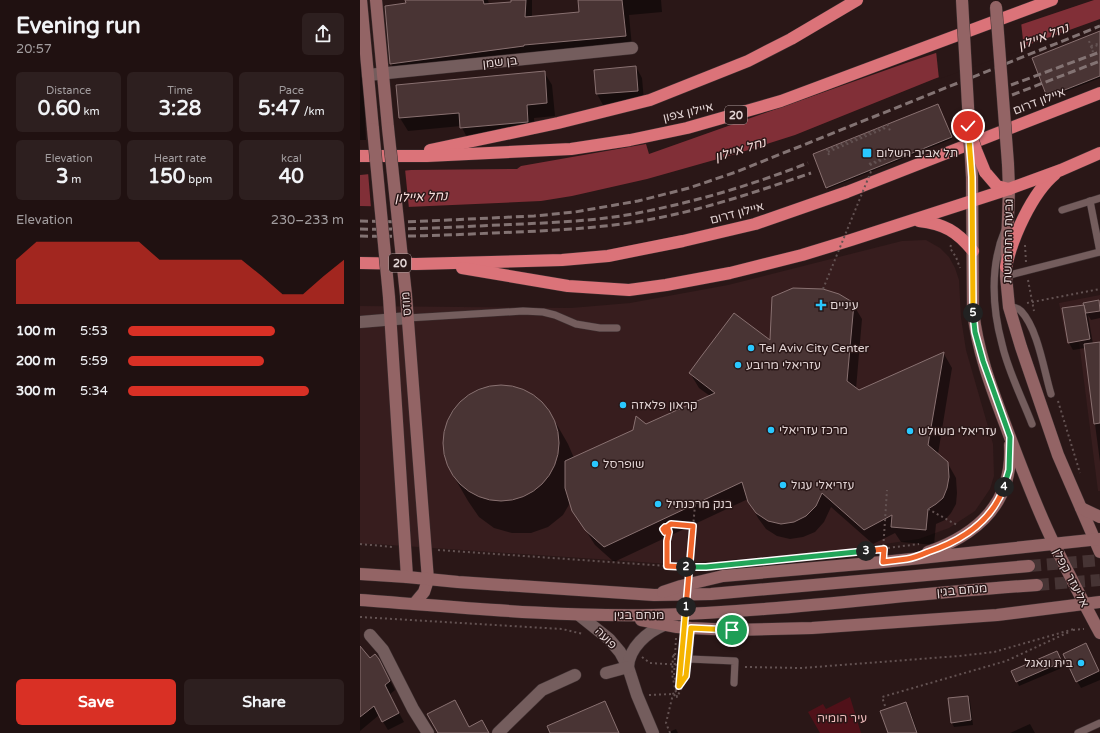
<!DOCTYPE html>
<html lang="en">
<head>
<meta charset="utf-8">
<style>
  body { margin:0; font-family:"Varela Round","Noto Sans Hebrew",sans-serif; background:#2d1f1f; color:#f1f3f6; height:100vh; display:flex; flex-direction:column; font-size:15px; white-space:nowrap }
  * { box-sizing:border-box; margin:0 }
  p { font-size:13px; color:#a29d9f }
  .icon { flex:none; width:22px; height:22px; fill:none; stroke:currentColor; stroke-width:2; stroke-linecap:round; stroke-linejoin:round }
  .map { position:relative; flex:1; overflow:hidden }
  .details { display:flex; flex-direction:column; background:#201111; width:360px }
  .details>* { flex:none }
  .pin { position:absolute; display:grid; place-items:center; width:34px; height:34px; color:#fff; margin:-17px; border:2px solid #fff; border-radius:50%; box-shadow:0 1px 4px #0007 }
  .km { position:absolute; width:20px; height:20px; margin:-10px; border-radius:50%; background:#222; color:#fff; font-size:11px; line-height:20px; text-align:center }
  .round { display:grid; place-items:center; flex:none; width:42px; height:42px; border-radius:6px; background:#2d1f1f }
  .head { display:flex; align-items:center; justify-content:space-between; height:68px; padding:0 16px }
  h1 { font-size:22px; font-weight:700; line-height:30px }
  .figures { display:grid; grid-template-columns:repeat(3,1fr); gap:6px; height:68px; padding:4px 16px }
  .figures div { display:grid; align-content:center; border-radius:6px; background:#2d1f1f; text-align:center }
  .figures b { font-size:20px; font-weight:700 }
  .figures small { font-size:11px; font-weight:400 }
  .figures p { font-size:11px }
  .chart { height:112px; padding:8px 16px }
  .chart p { display:flex; justify-content:space-between }
  .chart svg { width:100%; height:72px; margin-top:4px; fill:#d93025; opacity:.7 }
  .cta { display:flex; gap:8px; margin-top:auto; padding:8px 16px }
  .cta a { flex:1; height:46px; border-radius:6px; background:#d93025; color:#fff; font-size:16px; font-weight:700; line-height:46px; text-align:center }
  .cta a+a { background:#2d1f1f; color:#f1f3f6 }
  ul { padding:0 16px; list-style:none; font-size:13px }
  li { display:grid; grid-template-columns:64px 48px 1fr; align-items:center; height:30px }
  li i { height:10px; border-radius:5px; background:#d93025 }
  main { display:flex; flex:1; min-height:0 }
  .map>svg:first-child { display:block }
  .built { fill:#371d1e }
  .green { fill:#501119 }
  .water { fill:#812f37 }
  .pier { fill:#2a1717 }
  .shadow { fill:#0007 }
  .building { fill:#493434; stroke:#897171 }
  .lines { fill:none; stroke-linecap:round; stroke-linejoin:round }
  .secondary-tunnel { stroke:#463434; stroke-width:12; stroke-dasharray:12 6; stroke-linecap:butt }
  .lane-casing { stroke:#3f3132; stroke-width:8 }
  .street-casing { stroke:#3f3132; stroke-width:13 }
  .secondary-casing { stroke:#3f3132; stroke-width:13 }
  .highway-casing { stroke:#3f3132; stroke-width:13 }
  .path { stroke:#635252; stroke-width:2; stroke-dasharray:2 3; stroke-linecap:butt }
  .lane { stroke:#745d5d; stroke-width:7 }
  .street { stroke:#745d5d; stroke-width:12 }
  .secondary { stroke:#936465; stroke-width:12 }
  .highway { stroke:#db7379; stroke-width:12 }
  .rail { stroke:#837373; stroke-width:3; stroke-dasharray:8 4; stroke-linecap:butt }
  .secondary-bridge-casing { stroke:#3f3132; stroke-width:13; stroke-linecap:butt }
  .highway-bridge-casing { stroke:#3f3132; stroke-width:13; stroke-linecap:butt }
  .path-bridge { stroke:#635252; stroke-width:2; stroke-dasharray:2 3; stroke-linecap:butt }
  .secondary-bridge { stroke:#936465; stroke-width:12 }
  .highway-bridge { stroke:#db7379; stroke-width:12 }
  .split-1-casing { stroke:#fff; stroke-width:8 }
  .split-2-casing { stroke:#fff; stroke-width:8 }
  .split-3-casing { stroke:#fff; stroke-width:8 }
  .split-4-casing { stroke:#fff; stroke-width:8 }
  .split-5-casing { stroke:#fff; stroke-width:8 }
  .split-6-casing { stroke:#fff; stroke-width:8 }
  .split-1 { stroke:#f5b400; stroke-width:5 }
  .split-2 { stroke:#f0652b; stroke-width:5 }
  .split-3 { stroke:#22a559; stroke-width:5 }
  .split-4 { stroke:#f0652b; stroke-width:5 }
  .split-5 { stroke:#22a559; stroke-width:5 }
  .split-6 { stroke:#f5b400; stroke-width:5 }
  .poi-dot { fill:#29c8ff; stroke:#2a1717; stroke-width:1.5 }
  .labels { text-anchor:middle; stroke-width:3; stroke-linejoin:round; paint-order:stroke }
  .shield { fill:#2a1717; stroke:#ac9c9c; stroke-width:1 }
  .shield-label { font-size:11px; font-weight:bold; fill:#e3d5d5 }
  .street-label { font-size:12px; fill:#e3d5d5; stroke:#2a1717 }
  .poi-label { font-size:12px; fill:#e3d5d5; stroke:#2a1717; text-anchor:start }
  .park-label { font-size:12px; fill:#f0bebe; stroke:#2a1717 }
  .water-label { font-size:13px; font-style:italic; fill:#f5dcdb; stroke:#2a1717 }
</style>
</head>
<body>
<main>
<section class="details">
<div class="head"><div><h1>Evening run</h1><p>20:57</p></div><a class="round"><svg class="icon" aria-label="share" viewBox="0 0 24 24"><path d="M12 15V3M7 8l5-5 5 5M5 13v7h14v-7"/></svg></a></div>
<div class="figures">
<div><p>Distance</p><b>0.60<small> km</small></b></div>
<div><p>Time</p><b>3:28</b></div>
<div><p>Pace</p><b>5:47<small> /km</small></b></div>
</div>
<div class="figures">
<div><p>Elevation</p><b>3<small> m</small></b></div>
<div><p>Heart rate</p><b>150<small> bpm</small></b></div>
<div><p>kcal</p><b>40</b></div>
</div>
<div class="chart"><p><span>Elevation</span>230–233 m</p>
<svg viewBox="0 0 160 44" preserveAspectRatio="none"><path d="M0 44V17L10 6L20 6L30 6L40 6L50 6L60 6L70 17L80 17L90 17L100 17L110 17L120 27L130 38L140 38L150 27L160 17V44z"/></svg>
</div>
<ul>
<li><b>100 m</b>5:53<i style="width:68%"></i></li>
<li><b>200 m</b>5:59<i style="width:63%"></i></li>
<li><b>300 m</b>5:34<i style="width:84%"></i></li>
</ul>
<div class="cta"><a>Save</a><a>Share</a></div>
</section>
<div class="map">
<svg width="740" height="733" viewBox="0 0 740 733">
  <rect width="100%" height="100%" fill="#2a1717"/>
  <g class="built">
    <path d="M566,240l14,8 9,9 6,11 4,12 2,38 5,32 27,94 1,32 -4,13 -15,22 -26,17 -30,11 -97,14 -152,11 -295,-20h-15v-238l211,2 59,-5 98,-18 174,-44z"/>
    <path d="M740,295v196h-2l-19,-149 -12,2 -8,-41z"/>
  </g>
  <path class="green" d="M490,697l11,36h-41l-12,-21 15,-8 3,5z"/>
  <path class="water" d="M734,0h6v19l-166,60 -139,56 -56,18 -92,26 -75,17 -31,5 -134,6 -47,-1v-31l51,-5 106,-1 4,-3 125,-22 3,10 257,-91z"/>
  <g class="pier">
    <path d="M661,22l3,27 -85,30 -3,-28z"/>
    <path d="M45,169l4,40 -38,-1 -3,-36z"/>
  </g>
  <g class="shadow">
    <path d="M46,0h82l1,4 22,-1 1,-3h20v17l49,-4 -2,-13h82l1,12 -33,3 3,32 -235,28 -6,-12 16,-59z"/>
    <path d="M740,32v46l-51,20 -1,-2z"/>
    <path d="M0,59l3,30 1,3 2,48h-6z"/>
    <path d="M276,67l6,11 2,23 -41,4 -6,-11 -2,-23z"/>
    <path d="M184,72l8,13 3,31 -21,2 1,17 -66,6 -8,-15 -53,5 -8,-13z"/>
    <path d="M579,107l13,32 -124,50 -1,-2z"/>
    <path d="M738,301l2,3v14l-9,2 -3,-5 5,29 7,-1v119l-15,-114 -12,2 -4,-7 14,-37 3,4z"/>
    <path d="M493,304l9,15 -6,70 3,2 85,-37 8,14 -14,86 9,8 9,16 1,15 -1,11 -5,9 -6,7 -9,4 -2,21 -33,-3 -6,-9 -22,11 -42,-37 -7,15 -9,10 -12,5 -13,2 -13,-3 -11,-7 -8,-11 -10,-19 -134,63 -19,-17 -22,-35 -3,-7 -7,12 -15,12 -17,6h-19l-18,-5 -15,-11 -11,-16 -19,-33 -6,-18 1,-20 7,-18 13,-14 16,-10 20,-3 19,3 17,9 13,14 19,33 6,14 136,-62 -11,-8 -9,-15 81,-31z"/>
    <path d="M730,652l10,21v7l-19,8 -4,-7z"/>
    <path d="M0,657l10,3 14,9 11,21 -6,5 15,27 -16,8 -9,-15 -19,16z"/>
    <path d="M699,657l5,10 -45,19 -2,-5z"/>
    <path d="M608,697l2,4 3,24 -19,2 -2,-4z"/>
    <path d="M545,703l6,10 7,20h-29z"/>
    <path d="M670,724l5,9h-25z"/>
    <path d="M316,729l2,4h-11z"/>
  </g>
  <g class="building">
    <path d="M45,0h78l1,4 27,-2v-2h15l-1,17 54,-5 -1,-12h44l4,36 -102,9v1l-134,18 -5,-58 21,-3z"/>
    <path d="M740,31v45l-53,21 -15,-39z"/>
    <path d="M276,66l2,25 -42,3 -2,-24z"/>
    <path d="M185,71l2,32 -20,2 1,17 -68,6 -1,-15 -60,5 -3,-33z"/>
    <path d="M578,104l14,33 -126,51 -13,-34z"/>
    <path d="M433,288l30,1 16,5 15,9 -7,78 12,9 85,-38 -16,93 20,17 1,15 -2,11 -4,10 -7,6 -8,5 -2,21 -35,-3 1,-12 -28,15 -42,-37 -6,13 -10,10 -12,6 -13,2 -13,-3 -12,-8 -8,-11 -6,-20 -138,65 -19,-17 -13,-19 -7,-23v-27l68,-31 3,-14 10,8 69,-31 -26,-20 11,-15 34,-45 36,27 2,-43z"/>
    <path d="M739,300l1,11 -14,2 -3,-10z"/>
    <path d="M724,305l6,34 -22,4 -6,-35z"/>
    <path d="M740,342v81l-6,1 -10,-80z"/>
    <circle cx="141" cy="443" r="58"/>
    <path d="M726,643l13,28 -23,11 -13,-28z"/>
    <path d="M0,646l10,12 5,-4 4,5 11,22 -5,4 14,28 -17,9 -8,-16 -14,11z"/>
    <path d="M697,651l5,11 -46,20 -5,-11z"/>
    <path d="M608,696l3,24 -20,3 -3,-25z"/>
    <path d="M95,700l14,27 13,-7 7,13h-51l-11,-19z"/>
    <path d="M245,701l14,32h-69l-3,-7z"/>
    <path d="M546,702l11,31h-29l-8,-22z"/>
  </g>
  <g class="lines">
    <g class="secondary-tunnel">
      <path d="M669,566l71,-6"/>
      <path d="M677,585l63,-5"/>
    </g>
    <defs>
      <g id="lane">
        <path d="M730,201l10,51"/>
        <path d="M702,210l38,-12"/>
        <path d="M645,230c-15,35 -13,77 -3,114 6,27 20,54 30,80"/>
        <path d="M646,276l94,-24"/>
        <path d="M649,307c5,0 9,1 12,4 17,18 23,60 30,83"/>
        <path d="M48,318l115,-7 20,1 12,3 21,9 24,4h17"/>
        <path d="M331,628l-2,31 46,2 -1,22"/>
        <path d="M718,733l22,-10"/>
      </g>
      <g id="street">
        <path d="M8,75l264,-27"/>
        <path d="M0,322l48,-4"/>
        <path d="M219,615l30,24 11,13 8,15 9,28 16,38"/>
        <path d="M10,635l13,15 30,59 15,24"/>
        <path d="M268,667c1,-19 19,-35 36,-42"/>
        <path d="M246,673l22,-6"/>
        <path d="M138,733l44,-43 33,-15"/>
      </g>
      <g id="secondary">
        <path d="M1,0l12,129"/>
        <path d="M16,0l12,128"/>
        <path d="M648,164l1,25 -3,87 3,31 12,40 37,108 42,97"/>
        <path d="M612,177l1,133c4,40 18,77 32,114 15,40 30,81 49,120 15,30 30,60 46,89"/>
        <path d="M46,295l22,285 -4,12 -10,12"/>
        <path d="M29,297l18,280"/>
        <path d="M721,508l19,9"/>
        <path d="M568,552c51,-18 85,-50 82,-107"/>
        <path d="M0,574l47,3 51,5 196,13 57,-1 318,-28"/>
        <path d="M303,592l18,-6 42,-10 160,-14 217,-23"/>
        <path d="M0,600c97,7 195,17 293,15 128,-3 256,-22 384,-30"/>
        <path d="M281,620l36,7 14,1 41,2 80,-2 185,-13 103,-13"/>
      </g>
      <g id="highway">
        <path d="M70,150l128,-27 92,-23 98,-39 43,-22 66,-39"/>
        <path d="M0,156h67l144,-7 59,-9 57,-12 94,-27 271,-101"/>
        <path d="M625,172l12,14 12,3"/>
        <path d="M559,221c25,3 38,10 54,30"/>
        <path d="M0,263l56,1 146,-4 46,-4 75,-15 72,-17 92,-32 253,-99"/>
        <path d="M646,267c6,-29 26,-74 49,-93"/>
        <path d="M102,268l106,18 61,4 37,-5 64,-12 72,-18 49,-15 158,-51 52,-19 39,-17"/>
      </g>
    </defs>
    <use href="#lane" class="lane-casing"/>
    <use href="#street" class="street-casing"/>
    <use href="#secondary" class="secondary-casing"/>
    <use href="#highway" class="highway-casing"/>
    <g class="path">
      <path d="M729,41l4,11"/>
      <path d="M731,46l9,-3"/>
      <path d="M731,48l9,-4"/>
      <path d="M468,152l60,-25"/>
      <path d="M469,155l-2,-5 61,-25 2,6"/>
      <path d="M509,164l30,-12"/>
      <path d="M510,165l30,-12 -2,-4"/>
      <path d="M591,245l-1,3 6,9 4,11"/>
      <path d="M665,245l1,17"/>
      <path d="M668,280l6,31"/>
      <path d="M667,303l73,-14"/>
      <path d="M698,401l22,72"/>
      <path d="M568,509l29,16"/>
      <path d="M309,522l19,1"/>
      <path d="M304,531l2,1 2,-3 1,3 -2,9v25"/>
      <path d="M304,531l-1,-3 4,-1 4,-3 22,2"/>
      <path d="M0,544l33,3"/>
      <path d="M528,548l31,-4"/>
      <path d="M78,550l229,16 38,1"/>
      <path d="M523,551l4,-61"/>
      <path d="M0,617l202,12 21,5"/>
      <path d="M713,630l11,-1"/>
      <path d="M316,638l-2,39 5,9"/>
      <path d="M282,657l8,6 32,2"/>
      <path d="M385,667l57,1 157,-12 35,-4 80,-23"/>
      <path d="M289,695l24,-1 4,3"/>
      <path d="M525,706l-3,-9 124,-36 63,-29"/>
      <path d="M310,733l-4,-10 7,-29 13,-18 1,-8"/>
    </g>
    <use href="#lane" class="lane"/>
    <use href="#street" class="street"/>
    <use href="#secondary" class="secondary"/>
    <use href="#highway" class="highway"/>
    <g class="rail">
      <path d="M651,85l89,-33"/>
      <path d="M652,95l88,-34"/>
      <path d="M0,221l45,1 129,-6 41,-4 63,-11 51,-13 47,-16 364,-146"/>
      <path d="M0,229c47,1 93,-2 140,-4 40,-2 81,-3 121,-9 64,-11 126,-29 187,-53"/>
      <path d="M0,236c45,1 89,-1 134,-3 49,-2 99,-4 148,-12 58,-10 114,-29 169,-48"/>
    </g>
    <defs>
      <g id="secondary-bridge">
        <path d="M602,0l10,177"/>
        <path d="M636,7l12,157"/>
        <path d="M28,128l18,167"/>
        <path d="M13,129l16,168"/>
      </g>
      <path id="highway-bridge" d="M608,126l8,24 9,22"/>
    </defs>
    <use href="#secondary-bridge" class="secondary-bridge-casing"/>
    <use href="#highway-bridge" class="highway-bridge-casing"/>
    <g class="path-bridge">
      <path d="M463,289l49,-120"/>
      <path d="M313,655l17,2 -1,17 -12,23 -5,-23z"/>
      <path d="M319,686l16,-181"/>
    </g>
    <use href="#secondary-bridge" class="secondary-bridge"/>
    <use href="#highway-bridge" class="highway-bridge"/>
  </g>
  <g class="lines">
    <defs>
      <path id="split-1" d="M326,607l-7,79 7,-10 5,-48 41,2"/>
      <path id="split-2" d="M326,607l7,-81 -22,-2 -4,3h-2l-2,2 2,3 3,-3 1,3 -2,9v25l19,1"/>
      <path id="split-3" d="M326,567h20l160,-16"/>
      <path id="split-4" d="M506,551l18,-2 -1,13c8,-1 16,-2 24,-3 7,-1 14,-4 21,-7 33,-11 64,-31 76,-65"/>
      <path id="split-5" d="M613,313l2,19 8,29 27,76 -1,33 -5,17"/>
      <path id="split-6" d="M608,126l4,51 1,136"/>
    </defs>
    <use href="#split-1" class="split-1-casing"/>
    <use href="#split-2" class="split-2-casing"/>
    <use href="#split-3" class="split-3-casing"/>
    <use href="#split-4" class="split-4-casing"/>
    <use href="#split-5" class="split-5-casing"/>
    <use href="#split-6" class="split-6-casing"/>
    <use href="#split-1" class="split-1"/>
    <use href="#split-2" class="split-2"/>
    <use href="#split-3" class="split-3"/>
    <use href="#split-4" class="split-4"/>
    <use href="#split-5" class="split-5"/>
    <use href="#split-6" class="split-6"/>
  </g>
  <g class="poi-dot">
    <rect x="502" y="148" width="10" height="10" rx="2"/>
    <path d="M459 299h4v4h4v4h-4v4h-4v-4h-4v-4h4z"/>
    <circle cx="391" cy="348" r="4"/>
    <circle cx="378" cy="365" r="4"/>
    <circle cx="263" cy="405" r="4"/>
    <circle cx="411" cy="430" r="4"/>
    <circle cx="550" cy="431" r="4"/>
    <circle cx="235" cy="464" r="4"/>
    <circle cx="423" cy="485" r="4"/>
    <circle cx="298" cy="504" r="4"/>
    <circle cx="721" cy="663" r="4"/>
  </g>
  <g class="labels">
    <g class="shield">
      <rect x="365" y="106" width="22" height="18" rx="3"/>
      <rect x="29" y="254" width="22" height="18" rx="3"/>
    </g>
    <g class="shield-label">
      <text x="376" y="119">20</text>
      <text x="40" y="267">20</text>
    </g>
    <g class="street-label">
      <text transform="translate(140 62) rotate(-6)" y="4">בן שמן</text>
      <text transform="translate(679 101) rotate(-21)" y="4">איילון דרום</text>
      <text transform="translate(328 112) rotate(-13)" y="4">איילון צפון</text>
      <text transform="translate(377 213) rotate(-15)" y="4">איילון דרום</text>
      <text transform="translate(648 241) rotate(-89)" y="4">גבעת התחמושת</text>
      <text transform="translate(46 304) rotate(-95)" y="4">מוזס</text>
      <text transform="translate(711 578) rotate(63)" y="4">אליעזר קפלן</text>
      <text transform="translate(602 590) rotate(-5)" y="4">מנחם בגין</text>
      <text x="279" y="619">מנחם בגין</text>
      <text transform="translate(246 638) rotate(45)" y="4">פועה</text>
    </g>
    <g class="poi-label">
      <text x="516" y="157">תל אביב השלום</text>
      <text x="470" y="309">עיניים</text>
      <text x="399" y="352">Tel Aviv City Center</text>
      <text x="386" y="369">עזריאלי מרובע</text>
      <text x="271" y="409">קראון פלאזה</text>
      <text x="419" y="434">מרכז עזריאלי</text>
      <text x="558" y="435">עזריאלי משולש</text>
      <text x="243" y="468">שופרסל</text>
      <text x="431" y="489">עזריאלי עגול</text>
      <text x="306" y="508">בנק מרכנתיל</text>
      <text x="713" y="667" text-anchor="end">בית ונאגל</text>
    </g>
    <g class="park-label">
      <text x="482" y="722">עיר הומיה</text>
    </g>
    <g class="water-label">
      <text transform="translate(683 36) rotate(-21)" y="5">נחל איילון</text>
      <text transform="translate(380 149) rotate(-17)" y="5">נחל איילון</text>
      <text transform="translate(61 196) rotate(-2)" y="5">נחל איילון</text>
    </g>
  </g>
</svg>
<div class="pin" style="left:372px;top:630px;background:#1e9e55"><svg class="icon" aria-label="arrive" viewBox="0 0 24 24"><path d="M6 21V4h12l-3 4 3 4H6"/></svg></div>
<div class="pin" style="left:608px;top:126px;background:#d93025"><svg class="icon" aria-label="check" viewBox="0 0 24 24"><path d="M5 12l5 5 9-10"/></svg></div>
<b class="km" style="left:326px;top:607px">1</b>
<b class="km" style="left:326px;top:567px">2</b>
<b class="km" style="left:506px;top:551px">3</b>
<b class="km" style="left:644px;top:487px">4</b>
<b class="km" style="left:613px;top:313px">5</b>
</div>
</main>
</body>
</html>
